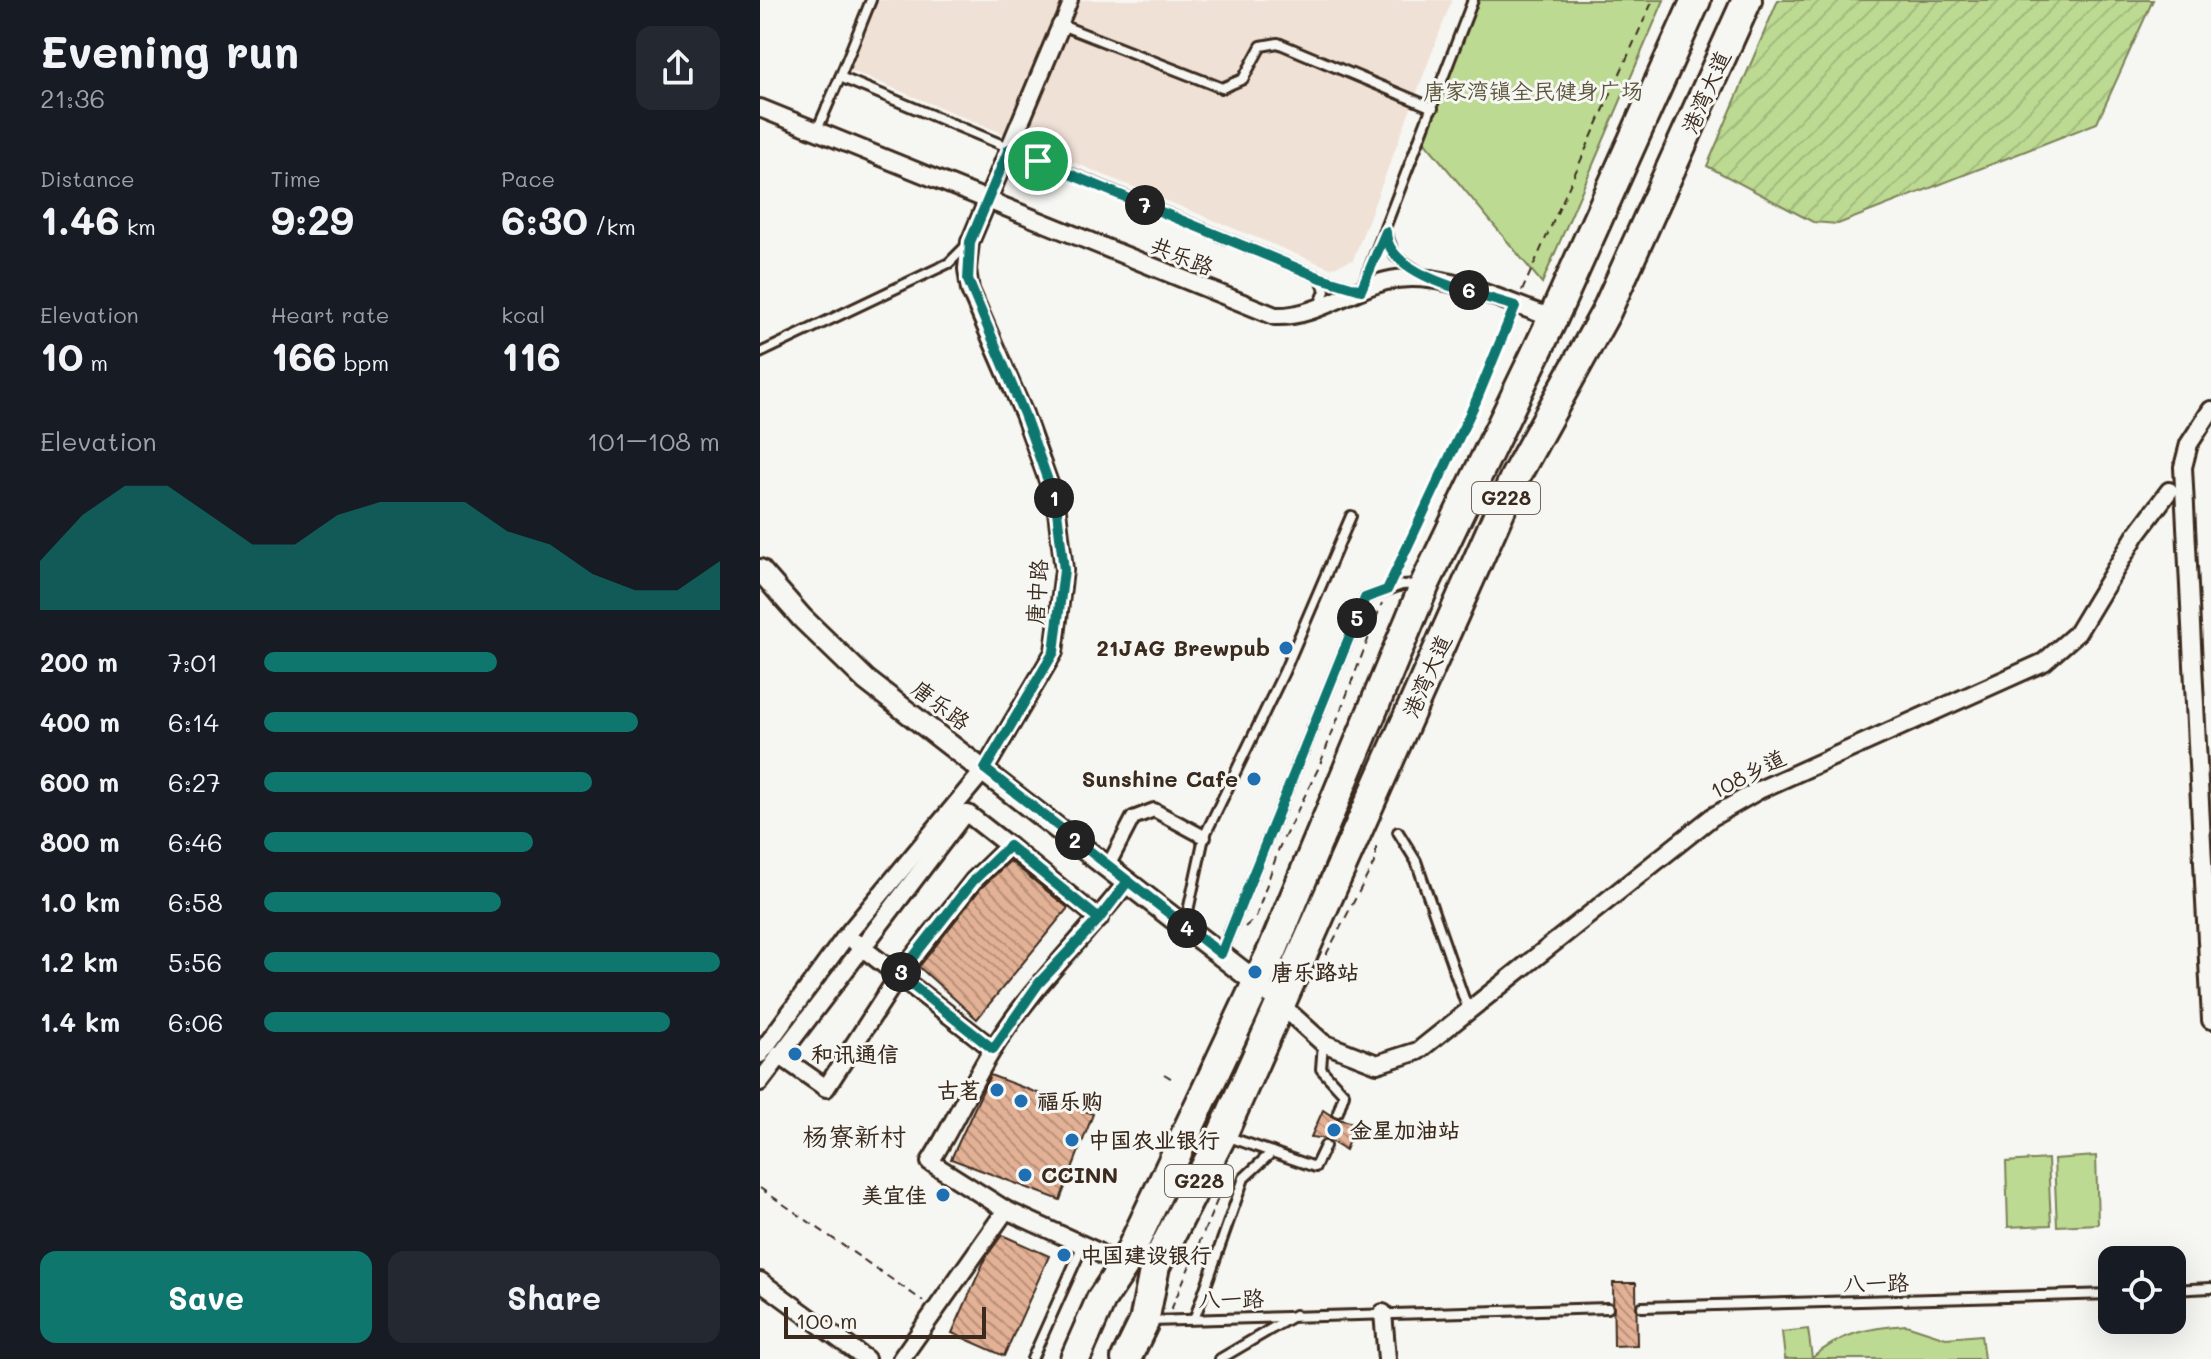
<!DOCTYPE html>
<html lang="en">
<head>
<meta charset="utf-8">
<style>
  body { margin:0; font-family:Mali,"LXGW WenKai TC",sans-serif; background:#242831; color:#f1f3f6; height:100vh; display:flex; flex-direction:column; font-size:30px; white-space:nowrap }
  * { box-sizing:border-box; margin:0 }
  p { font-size:26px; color:#9ea1a6 }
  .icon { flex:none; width:44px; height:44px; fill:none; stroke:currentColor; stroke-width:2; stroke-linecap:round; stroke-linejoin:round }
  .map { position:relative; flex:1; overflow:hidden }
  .sheet { display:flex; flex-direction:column; background:#171b24; width:760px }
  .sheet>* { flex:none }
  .tools { position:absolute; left:1338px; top:1246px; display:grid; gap:16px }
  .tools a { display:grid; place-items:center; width:88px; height:88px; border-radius:16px; background:#171b24; box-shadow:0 8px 32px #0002; font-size:40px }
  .scale { position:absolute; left:24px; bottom:20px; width:202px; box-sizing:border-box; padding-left:8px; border:4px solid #3b2a1e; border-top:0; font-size:22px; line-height:28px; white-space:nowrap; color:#3b2a1e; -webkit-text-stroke:6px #f6f6f2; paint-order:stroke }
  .pin { position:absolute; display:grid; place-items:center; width:68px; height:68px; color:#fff; margin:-34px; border:4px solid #fff; border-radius:50%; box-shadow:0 2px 8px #0007 }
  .km { position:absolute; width:40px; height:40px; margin:-20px; border-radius:50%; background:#222; color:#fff; font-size:22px; line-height:40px; text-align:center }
  .round { display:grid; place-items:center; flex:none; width:84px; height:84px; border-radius:16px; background:#242831 }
  .headline { display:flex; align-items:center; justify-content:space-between; height:136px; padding:0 40px }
  h1 { font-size:44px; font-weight:700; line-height:60px }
  .metrics { display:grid; grid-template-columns:repeat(3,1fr); gap:12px; height:136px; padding:8px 40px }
  .metrics div { display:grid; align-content:center }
  .metrics b { font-size:40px; font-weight:700 }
  .metrics small { font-size:22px; font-weight:400 }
  .metrics p { font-size:22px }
  .chart { height:224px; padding:16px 40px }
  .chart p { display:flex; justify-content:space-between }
  .chart svg { width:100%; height:144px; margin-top:8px; fill:#0f766e; opacity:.7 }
  .primary-button { display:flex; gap:16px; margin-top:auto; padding:16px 40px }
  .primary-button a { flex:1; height:92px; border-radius:16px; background:#0f766e; color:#fff; font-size:32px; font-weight:700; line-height:92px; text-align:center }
  .primary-button a+a { background:#242831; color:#f1f3f6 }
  ul { padding:0 40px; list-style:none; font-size:26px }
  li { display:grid; grid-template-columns:128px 96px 1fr; align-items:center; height:60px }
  li i { height:20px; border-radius:10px; background:#0f766e }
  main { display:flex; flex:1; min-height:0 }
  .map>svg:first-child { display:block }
  .built { fill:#f0e1d6 }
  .park { fill:#bcda92; stroke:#7c8258; stroke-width:2 }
  .garden { fill:url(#garden-furrows); stroke:#7c8258; stroke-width:2 }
  .building { fill:url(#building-back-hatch); stroke:#3b2a1e; stroke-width:2 }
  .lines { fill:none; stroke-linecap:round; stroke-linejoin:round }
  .service-casing { stroke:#3b2a1e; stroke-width:14 }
  .pedestrian-casing { stroke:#3b2a1e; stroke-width:18 }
  .minor-casing { stroke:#3b2a1e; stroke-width:22 }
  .tertiary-casing { stroke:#3b2a1e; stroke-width:26 }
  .trunk-casing { stroke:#3b2a1e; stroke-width:34 }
  .path { stroke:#3b2a1e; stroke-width:2; stroke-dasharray:8 6; stroke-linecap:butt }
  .service { stroke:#f6f6f2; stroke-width:8 }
  .pedestrian { stroke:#f6f6f2; stroke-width:12 }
  .minor { stroke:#f6f6f2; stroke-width:16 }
  .tertiary { stroke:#f6f6f2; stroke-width:20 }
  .trunk { stroke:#f6f6f2; stroke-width:28 }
  .route-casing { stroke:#fff; stroke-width:16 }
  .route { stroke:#0f766e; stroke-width:10 }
  .poi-dot { fill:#1f6fb2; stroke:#f6f6f2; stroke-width:3 }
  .labels { text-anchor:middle; stroke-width:6; stroke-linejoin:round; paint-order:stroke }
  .shield { fill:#f6f6f2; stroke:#73675e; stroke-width:2 }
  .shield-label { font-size:20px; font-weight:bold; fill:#3b2a1e }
  .park-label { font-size:22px; fill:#5b563b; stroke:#f6f6f2 }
  .street-label { font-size:22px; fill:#3b2a1e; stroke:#f6f6f2 }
  .poi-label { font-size:22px; font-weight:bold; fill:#3b2a1e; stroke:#f6f6f2; text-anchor:start }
  .quarter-label { font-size:26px; fill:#3b2a1e; stroke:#f6f6f2 }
</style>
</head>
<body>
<main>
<section class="sheet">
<div class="headline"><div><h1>Evening run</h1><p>21:36</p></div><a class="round"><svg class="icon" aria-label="share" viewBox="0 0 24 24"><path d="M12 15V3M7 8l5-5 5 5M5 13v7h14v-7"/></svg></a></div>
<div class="metrics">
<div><p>Distance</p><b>1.46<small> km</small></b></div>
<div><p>Time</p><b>9:29</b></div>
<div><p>Pace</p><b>6:30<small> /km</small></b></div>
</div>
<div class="metrics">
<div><p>Elevation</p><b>10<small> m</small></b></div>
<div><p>Heart rate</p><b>166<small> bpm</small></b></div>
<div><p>kcal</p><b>116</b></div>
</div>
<div class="chart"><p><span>Elevation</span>101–108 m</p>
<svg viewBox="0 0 160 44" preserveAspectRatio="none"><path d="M0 44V29L10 15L20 6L30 6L40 15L50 24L60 24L70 15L80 11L90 11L100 11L110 20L120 24L130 33L140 38L150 38L160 29V44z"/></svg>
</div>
<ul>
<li><b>200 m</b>7:01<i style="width:51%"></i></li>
<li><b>400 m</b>6:14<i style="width:82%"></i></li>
<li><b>600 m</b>6:27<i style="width:72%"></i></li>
<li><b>800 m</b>6:46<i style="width:59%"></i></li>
<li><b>1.0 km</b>6:58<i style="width:52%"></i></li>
<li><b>1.2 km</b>5:56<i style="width:100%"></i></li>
<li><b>1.4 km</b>6:06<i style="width:89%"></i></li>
</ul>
<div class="primary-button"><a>Save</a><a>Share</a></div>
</section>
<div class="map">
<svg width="1451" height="1359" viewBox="0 0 1451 1359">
  <defs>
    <pattern id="garden-furrows" width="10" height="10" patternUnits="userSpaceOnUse" patternTransform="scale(2)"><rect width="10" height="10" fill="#bcda92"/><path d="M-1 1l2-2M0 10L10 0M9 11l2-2" fill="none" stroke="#a2bb7d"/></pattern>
    <pattern id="building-back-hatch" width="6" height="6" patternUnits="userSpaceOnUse" patternTransform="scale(2)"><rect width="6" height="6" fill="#e3b195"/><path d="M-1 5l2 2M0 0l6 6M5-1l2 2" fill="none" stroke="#b99079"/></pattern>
  </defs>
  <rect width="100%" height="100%" fill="#f6f6f2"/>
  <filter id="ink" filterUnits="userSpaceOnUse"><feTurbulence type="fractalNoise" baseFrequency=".0125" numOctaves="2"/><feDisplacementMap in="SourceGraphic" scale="16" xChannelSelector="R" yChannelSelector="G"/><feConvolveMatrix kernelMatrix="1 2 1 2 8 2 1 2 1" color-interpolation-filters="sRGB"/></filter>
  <g filter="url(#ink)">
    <path class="built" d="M109,0h583l-99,260 -23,8 -488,-201z"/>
    <g class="park">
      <path d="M706,0h198l-122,283 -118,-142 48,-128z"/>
      <path d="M1336,1156l2,68 -41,2 -3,-67z"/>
      <path d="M1288,1159l3,66 -43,2 -2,-65z"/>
      <path d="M1146,1325l40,13 35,-3 3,24h-199l-3,-27 26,-3 4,29c29,-25 56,-30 94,-33z"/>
    </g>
    <path class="garden" d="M1018,0h375l-56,123 -259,101 -25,-2 -106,-56z"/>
    <g class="building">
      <path d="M250,861l58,47 -91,111 -58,-52 62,-79z"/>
      <path d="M230,1075l103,39 -33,86 -109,-41z"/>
      <path d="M563,1110l12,8 21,6 -11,26 -18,-11 -16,-2z"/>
      <path d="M242,1235l47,21 -45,100 -52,-23 34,-76z"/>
      <path d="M853,1283h23l1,62 -23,1z"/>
    </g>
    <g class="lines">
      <defs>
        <g id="service">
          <path d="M301,25l161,63 21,-9 18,-33 17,-3 155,65"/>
          <path d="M80,77l31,-77"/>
          <path d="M57,130l23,-53 481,201 40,12 112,-290"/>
          <path d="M626,233l9,23 27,18"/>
          <path d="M559,306l6,-15 -4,-13"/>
          <path d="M0,353l189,-90 18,-18"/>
          <path d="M638,832l18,29 53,152"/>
          <path d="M425,925l19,-88 80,-165 67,-156"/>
          <path d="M461,954l144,-356 37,-13 18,-1"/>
          <path d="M563,1043l-2,26 23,25 -6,18"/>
          <path d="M466,1136l89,31 10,-21"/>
          <path d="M1412,1290l39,-2"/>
          <path d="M882,1307l470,-13"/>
          <path d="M435,1317l49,-139 28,-26"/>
          <path d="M389,1321l459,-13"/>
          <path d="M272,1359l51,-114"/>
          <path d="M460,1359l75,-44"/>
        </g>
        <g id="pedestrian">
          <path d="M301,25l10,-25"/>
          <path d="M348,866l25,-48 21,-8 50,27"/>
        </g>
        <g id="minor">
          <path d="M0,108l515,208c38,2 75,-26 111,-35 54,-13 116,20 167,37"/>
          <path d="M1451,410l-22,34 -6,23 28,553"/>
          <path d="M95,942l138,107"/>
          <path d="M497,983l66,60 54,21 41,-13 294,-234 47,-27 285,-128 33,-29 59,-98 33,-44"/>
          <path d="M0,1054l86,-118 139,-167 69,-117 10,-82 -8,-67 -32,-89 -54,-124 -3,-21 3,-27 91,-217"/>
          <path d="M19,1055l47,33 73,-113 74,-94 36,-35 90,73"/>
          <path d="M0,1082l204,-268h4l41,32"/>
          <path d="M363,1267l-29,-17 -88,-40 -76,-48c23,-36 40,-76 63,-113 38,-62 91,-111 135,-168"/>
          <path d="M0,1281l106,78"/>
          <path d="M623,1313l4,46"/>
          <path d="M141,1359l105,-149"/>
        </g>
        <path id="tertiary" d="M0,570l42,48 64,62 391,303"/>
        <g id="trunk">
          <path d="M315,1359l26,-59 22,-33 150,-318 152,-365 128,-266 143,-318"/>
          <path d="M366,1359l18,-37 11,-56 67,-131 293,-658 91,-165 141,-312"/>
        </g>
      </defs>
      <use href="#service" class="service-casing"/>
      <use href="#pedestrian" class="pedestrian-casing"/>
      <use href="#minor" class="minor-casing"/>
      <use href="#tertiary" class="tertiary-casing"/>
      <use href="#trunk" class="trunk-casing"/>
      <g class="path">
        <path d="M762,291l131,-291"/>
        <path d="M634,575l116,-256"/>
        <path d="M485,927l11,-10 23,-69 40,-81 63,-164"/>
        <path d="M566,955l50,-96v-14"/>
        <path d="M404,1074l10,6"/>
        <path d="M0,1188l163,113"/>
        <path d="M411,1310l61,-145"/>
      </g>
      <use href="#service" class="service"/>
      <use href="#pedestrian" class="pedestrian"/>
      <use href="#minor" class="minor"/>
      <use href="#tertiary" class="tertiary"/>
      <use href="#trunk" class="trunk"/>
    </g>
  </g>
  <g class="lines" filter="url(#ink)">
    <defs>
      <path id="route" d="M278,161l-29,-12 -39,93 -2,38 56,134 32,89 8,67 -10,82 -69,117 143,112 -29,38 -60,64 -46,66 -94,-74 74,-94 36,-35 90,73 29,-38 93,73 144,-356 22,-8 89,-189 39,-95c-35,-12 -128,-29 -129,-74l-25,58 -40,-12 -283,-117"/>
    </defs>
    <use href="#route" class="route-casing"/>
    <use href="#route" class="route"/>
  </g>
  <g class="poi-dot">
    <circle cx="526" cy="648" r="8"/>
    <circle cx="494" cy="779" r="8"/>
    <circle cx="495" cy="972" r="8"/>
    <circle cx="35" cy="1054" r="8"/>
    <circle cx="237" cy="1090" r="8"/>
    <circle cx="261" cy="1101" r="8"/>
    <circle cx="574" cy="1130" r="8"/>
    <circle cx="312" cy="1140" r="8"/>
    <circle cx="265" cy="1175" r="8"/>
    <circle cx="183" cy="1195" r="8"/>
    <circle cx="304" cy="1255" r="8"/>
  </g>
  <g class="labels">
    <g class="shield">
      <rect x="712" y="482" width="68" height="32" rx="6"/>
      <rect x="405" y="1165" width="68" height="32" rx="6"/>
    </g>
    <g class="shield-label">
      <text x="746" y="505">G228</text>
      <text x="439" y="1188">G228</text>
    </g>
    <g class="park-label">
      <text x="773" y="99">唐家湾镇全民健身广场</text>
    </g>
    <g class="street-label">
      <text transform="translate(946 92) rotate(-66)" y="8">港湾大道</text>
      <text transform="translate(422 256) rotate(22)" y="8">共乐路</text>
      <text transform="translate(277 592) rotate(-86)" y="8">唐中路</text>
      <text transform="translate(667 676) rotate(-66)" y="8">港湾大道</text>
      <text transform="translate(181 705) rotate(37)" y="8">唐乐路</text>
      <text transform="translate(988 774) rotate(-27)" y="8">108乡道</text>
      <text transform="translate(1116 1283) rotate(-1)" y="8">八一路</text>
      <text transform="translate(471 1299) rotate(-1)" y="8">八一路</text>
    </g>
    <g class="poi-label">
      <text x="510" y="656" text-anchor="end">21JAG Brewpub</text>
      <text x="478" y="787" text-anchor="end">Sunshine Cafe</text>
      <text x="511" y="980">唐乐路站</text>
      <text x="51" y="1062">和讯通信</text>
      <text x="221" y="1098" text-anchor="end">古茗</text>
      <text x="277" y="1109">福乐购</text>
      <text x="590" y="1138">金星加油站</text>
      <text x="328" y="1148">中国农业银行</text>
      <text x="281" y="1183">CCINN</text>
      <text x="167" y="1203" text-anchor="end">美宜佳</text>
      <text x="320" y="1263">中国建设银行</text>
    </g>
    <g class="quarter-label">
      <text x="94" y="1146">杨寮新村</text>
    </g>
  </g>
</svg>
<div class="tools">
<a><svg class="icon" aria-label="locate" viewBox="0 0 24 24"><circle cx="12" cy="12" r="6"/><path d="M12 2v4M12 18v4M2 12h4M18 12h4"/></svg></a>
</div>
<div class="scale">100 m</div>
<div class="pin" style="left:278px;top:161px;background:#1e9e55"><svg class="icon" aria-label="arrive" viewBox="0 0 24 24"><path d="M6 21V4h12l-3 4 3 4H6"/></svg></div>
<b class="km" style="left:294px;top:498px">1</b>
<b class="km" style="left:315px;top:840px">2</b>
<b class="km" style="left:141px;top:972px">3</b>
<b class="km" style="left:427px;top:928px">4</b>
<b class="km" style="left:597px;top:618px">5</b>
<b class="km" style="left:709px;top:290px">6</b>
<b class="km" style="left:385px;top:205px">7</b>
</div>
</main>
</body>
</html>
